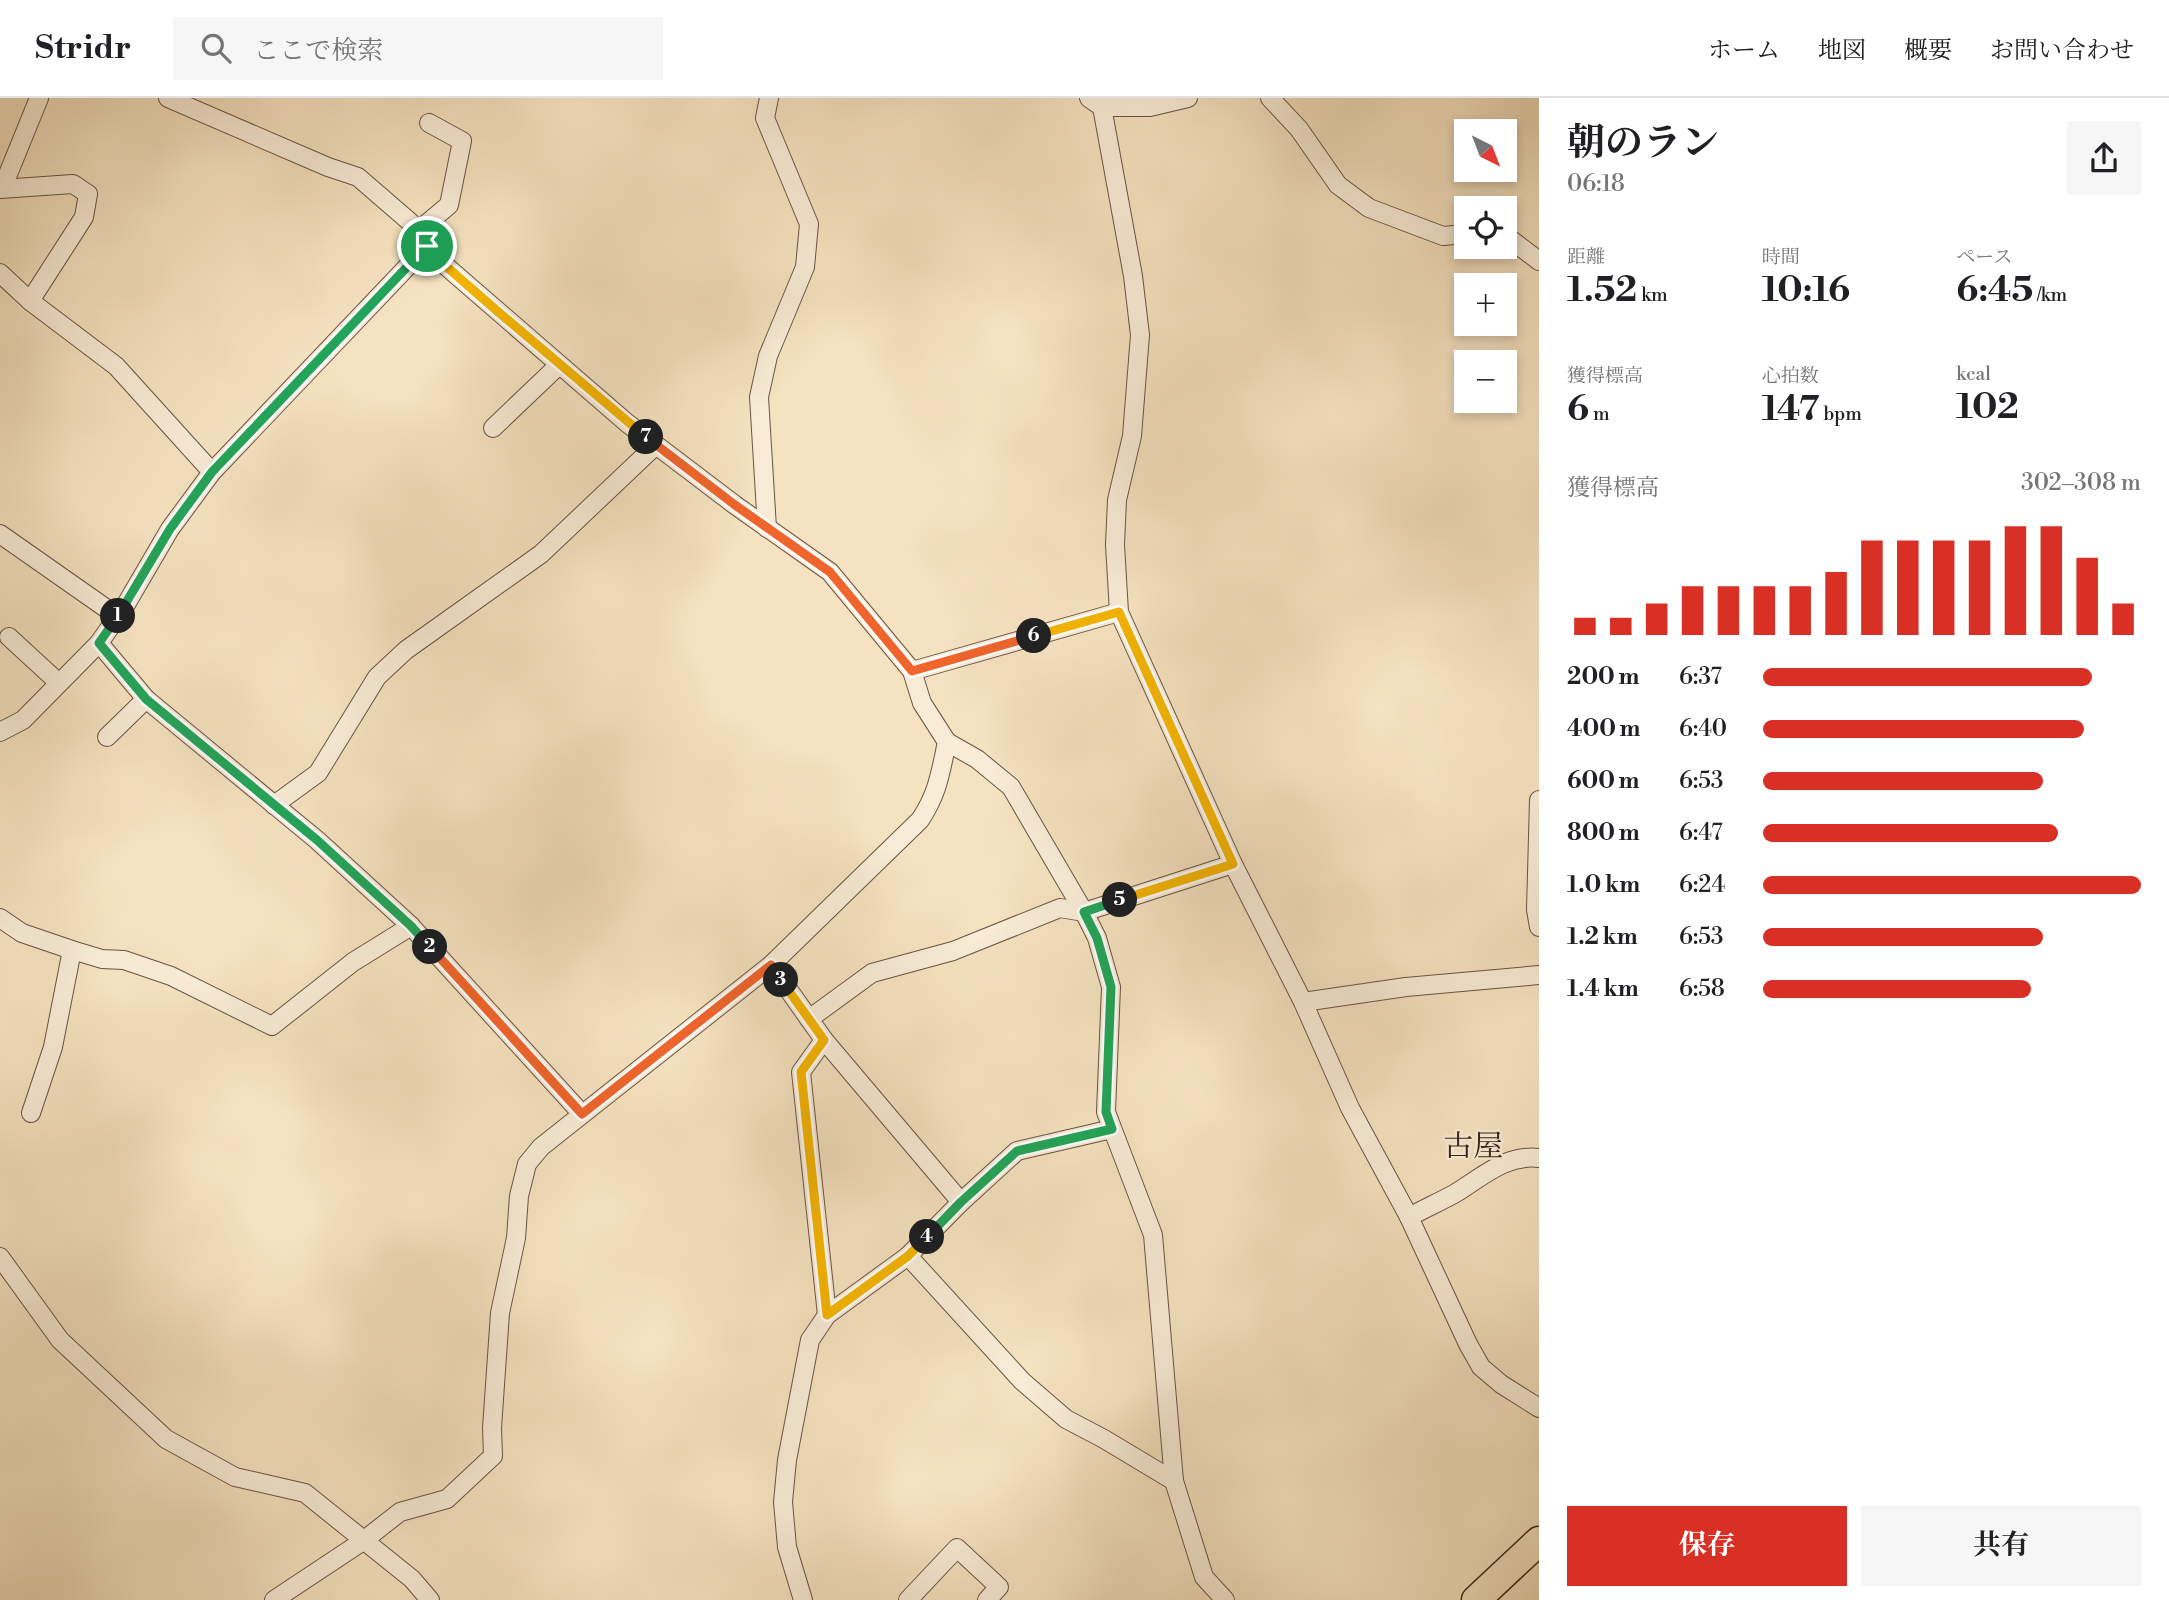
<!DOCTYPE html>
<html lang="ja">
<head>
<meta charset="utf-8">
<style>
  body { margin:0; font-family:"Libre Bodoni","Noto Serif JP",serif; background:#f6f6f6; color:#202124; height:100vh; display:flex; flex-direction:column; font-size:26px; white-space:nowrap }
  * { box-sizing:border-box; margin:0 }
  p { font-size:23px; color:#757577 }
  .icon { flex:none; width:38px; height:38px; fill:none; stroke:currentColor; stroke-width:2; stroke-linecap:round; stroke-linejoin:round }
  .map { position:relative; flex:1; overflow:hidden }
  .drawer { display:flex; flex-direction:column; background:#fff; width:630px }
  .drawer>* { flex:none }
  .needle { width:46px; rotate:138deg }
  .fabs { position:absolute; left:1454px; top:21px; display:grid; gap:14px }
  .fabs a { display:grid; place-items:center; width:63px; height:63px; border-radius:0px; background:#fff; box-shadow:0 4px 10px #0003; font-size:35px }
  .pin { position:absolute; display:grid; place-items:center; width:60px; height:60px; color:#fff; margin:-30px; border:4px solid #fff; border-radius:50%; box-shadow:0 2px 7px #0007 }
  .km { position:absolute; width:35px; height:35px; margin:-18px; border-radius:50%; background:#222; color:#fff; font-size:19px; line-height:35px; text-align:center }
  .round { display:grid; place-items:center; flex:none; width:74px; height:74px; border-radius:0px; background:#f6f6f6 }
  .head { display:flex; align-items:center; justify-content:space-between; height:119px; padding:0 28px }
  h1 { font-size:38px; font-weight:700; line-height:52px }
  .figures { display:grid; grid-template-columns:repeat(3,1fr); gap:10px; height:119px; padding:7px 28px }
  .figures div { display:grid; align-content:center }
  .figures b { font-size:35px; font-weight:700 }
  .figures small { font-size:19px; font-weight:400 }
  .figures p { font-size:19px }
  .chart { height:196px; padding:14px 28px }
  .chart p { display:flex; justify-content:space-between }
  .chart svg { width:100%; height:126px; margin-top:7px; stroke:#d93025; stroke-width:6 }
  .primary-button { display:flex; gap:14px; margin-top:auto; padding:14px 28px }
  .primary-button a { flex:1; height:80px; border-radius:0px; background:#d93025; color:#fff; font-size:28px; font-weight:700; line-height:80px; text-align:center }
  .primary-button a+a { background:#f6f6f6; color:#202124 }
  ul { padding:0 28px; list-style:none; font-size:23px }
  li { display:grid; grid-template-columns:112px 84px 1fr; align-items:center; height:52px }
  li i { height:18px; border-radius:9px; background:#d93025 }
  header { display:flex; align-items:center; gap:42px; box-sizing:border-box; height:98px; padding:0 35px; background:#fff; border-bottom:2px solid #e0e0e0 }
  header strong { font-size:33px }
  nav { display:flex; gap:38px; margin-inline-start:auto; font-size:24px }
  .search { width:490px; height:63px; background:#f6f6f6; display:flex; align-items:center; gap:18px; box-sizing:border-box; padding:0 24px; border-radius:0px; color:#757577; font-size:26px }
  main { display:flex; flex:1; min-height:0 }
  .map>svg:first-child { display:block }
  .lines { fill:none; stroke-linecap:round; stroke-linejoin:round }
  .minor-casing { stroke:#6a5444; stroke-width:20 }
  .primary-casing { stroke:#3b241b; stroke-width:31 }
  .minor { stroke:#f8ecd6; stroke-width:18 }
  .primary { stroke:#f5e2c0; stroke-width:28 }
  .split-1-casing { stroke:#fff; stroke-width:14 }
  .split-2-casing { stroke:#fff; stroke-width:14 }
  .split-3-casing { stroke:#fff; stroke-width:14 }
  .split-4-casing { stroke:#fff; stroke-width:14 }
  .split-5-casing { stroke:#fff; stroke-width:14 }
  .split-6-casing { stroke:#fff; stroke-width:14 }
  .split-7-casing { stroke:#fff; stroke-width:14 }
  .split-8-casing { stroke:#fff; stroke-width:14 }
  .split-1 { stroke:#22a559; stroke-width:9 }
  .split-2 { stroke:#22a559; stroke-width:9 }
  .split-3 { stroke:#f0652b; stroke-width:9 }
  .split-4 { stroke:#f5b400; stroke-width:9 }
  .split-5 { stroke:#22a559; stroke-width:9 }
  .split-6 { stroke:#f5b400; stroke-width:9 }
  .split-7 { stroke:#f0652b; stroke-width:9 }
  .split-8 { stroke:#f5b400; stroke-width:9 }
  .labels { text-anchor:middle; stroke-width:5; stroke-linejoin:round; paint-order:stroke }
  .quarter-label { font-size:30px; fill:#3b241b; stroke:#f8ecd6 }
</style>
</head>
<body>
<header>
<strong>Stridr</strong>
<div class="search"><svg class="icon" aria-label="search" viewBox="0 0 24 24"><circle cx="10" cy="10" r="6"/><path d="M15 15l6 6"/></svg>ここで検索</div>
<nav><a>ホーム</a><a>地図</a><a>概要</a><a>お問い合わせ</a></nav>
</header>
<main>
<div class="map">
<svg width="1539" height="1502" viewBox="0 0 1539 1502">
  <rect width="100%" height="100%" fill="#f5e2c0"/>
  <filter id="stains"><feTurbulence type="fractalNoise" baseFrequency=".00286" numOctaves="4"/><feColorMatrix values="0 0 0 0 .2 0 0 0 0 .09 0 0 0 0 .02 0 0 0 .5 -.17"/></filter>
  <radialGradient id="worn" r=".72"><stop offset=".6" stop-color="#630" stop-opacity="0"/><stop offset="1" stop-color="#630" stop-opacity=".3"/></radialGradient>
  <g class="lines">
    <defs>
      <g id="minor">
        <path d="M168,0l160,69 30,10 52,45 30,39 187,162 108,82 95,67 82,99 10,32 25,39c-7,32 -9,51 -27,78l-149,145 -206,163 -24,19 -14,17 -8,32 -3,42 -16,75 -8,115 1,28 -46,43 -47,13 -37,29 -89,59"/>
        <path d="M1089,0l13,9h48l38,-9"/>
        <path d="M1270,0l29,31 39,56 31,23 74,28 23,-2"/>
        <path d="M1102,9l31,169 7,59 -8,101 -15,64 -2,45 4,67 114,252 70,138 47,106 59,109 59,127 13,23 20,17 38,24"/>
        <path d="M0,89l4,-3 35,-86"/>
        <path d="M0,91l73,-5 15,10 -4,23 -54,84 -30,-28"/>
        <path d="M417,134l32,-27 13,-64 -33,-18"/>
        <path d="M1505,137l34,26"/>
        <path d="M30,203l86,65 96,106"/>
        <path d="M493,330l66,-63"/>
        <path d="M767,430l-8,-131 9,-41 37,-89 4,-43 -44,-106 4,-20"/>
        <path d="M0,436l117,82"/>
        <path d="M9,539l50,46"/>
        <path d="M99,545l47,56 171,141 94,86 171,188"/>
        <path d="M912,573l207,-59"/>
        <path d="M0,634l23,-12 76,-77 26,-37 45,-77 42,-57 215,-226"/>
        <path d="M107,639l39,-38"/>
        <path d="M947,644l30,17 34,28 73,125 13,26 14,49 -5,125 47,123 21,246 30,96 21,23"/>
        <path d="M1539,702l-3,110 3,17"/>
        <path d="M274,707l44,-32 59,-96 29,-27 135,-96 115,-109"/>
        <path d="M0,820l22,15 50,17 30,9 22,1 47,16 101,50 81,-64 58,-36"/>
        <path d="M771,867l53,75 137,162 -53,54 -81,59 -17,25 -23,120 -4,42 4,45 16,53"/>
        <path d="M1303,904l103,-15 133,-12"/>
        <path d="M809,921l63,-46 81,-22 107,-43 24,4 149,-48"/>
        <path d="M824,942l-23,32 26,243"/>
        <path d="M31,1015l22,-66 19,-97"/>
        <path d="M961,1104l56,-51 95,-22"/>
        <path d="M1409,1119c15,-8 30,-15 45,-23 27,-16 51,-40 85,-36"/>
        <path d="M908,1158l114,125 44,38 38,20 70,42"/>
        <path d="M0,1159l60,83 106,99 69,38 70,16 107,86 18,21"/>
        <path d="M908,1502l49,-52 42,39 -12,13"/>
      </g>
      <path id="primary" d="M1476,1502l63,-59"/>
    </defs>
    <use href="#minor" class="minor-casing"/>
    <use href="#primary" class="primary-casing"/>
    <use href="#minor" class="minor"/>
    <use href="#primary" class="primary"/>
  </g>
  <g class="lines">
    <defs>
      <path id="split-1" d="M118,518l52,-87 42,-57 215,-226"/>
      <path id="split-2" d="M118,518l-19,27 47,56 171,141 94,86 19,21"/>
      <path id="split-3" d="M430,849l152,167 189,-149 10,15"/>
      <path id="split-4" d="M781,882l43,60 -23,32 26,243 81,-59 19,-19"/>
      <path id="split-5" d="M927,1139l34,-35 56,-51 95,-22 -6,-17 5,-125 -14,-49 -13,-26 36,-12"/>
      <path id="split-6" d="M1034,538l85,-24 114,252 -113,36"/>
      <path id="split-7" d="M646,339l89,68 95,67 82,99 122,-35"/>
      <path id="split-8" d="M427,148l13,15 56,49 150,127"/>
    </defs>
    <use href="#split-1" class="split-1-casing"/>
    <use href="#split-2" class="split-2-casing"/>
    <use href="#split-3" class="split-3-casing"/>
    <use href="#split-4" class="split-4-casing"/>
    <use href="#split-5" class="split-5-casing"/>
    <use href="#split-6" class="split-6-casing"/>
    <use href="#split-7" class="split-7-casing"/>
    <use href="#split-8" class="split-8-casing"/>
    <use href="#split-1" class="split-1"/>
    <use href="#split-2" class="split-2"/>
    <use href="#split-3" class="split-3"/>
    <use href="#split-4" class="split-4"/>
    <use href="#split-5" class="split-5"/>
    <use href="#split-6" class="split-6"/>
    <use href="#split-7" class="split-7"/>
    <use href="#split-8" class="split-8"/>
  </g>
  <g class="labels">
    <g class="quarter-label">
      <text x="1473" y="1058">古屋</text>
    </g>
  </g>
  <rect width="100%" height="100%" filter="url(#stains)"/>
  <rect width="100%" height="100%" fill="url(#worn)"/>
</svg>
<div class="fabs">
<a><svg class="needle" viewBox="-14 -14 28 28"><path d="M0-13l5 13h-10z" fill="#e53935"/><path d="M0 13l5-13h-10z" fill="#757577"/></svg></a>
<a><svg class="icon" aria-label="locate" viewBox="0 0 24 24"><circle cx="12" cy="12" r="6"/><path d="M12 2v4M12 18v4M2 12h4M18 12h4"/></svg></a>
<a>+</a>
<a>−</a>
</div>
<div class="pin" style="left:427px;top:148px;background:#1e9e55"><svg class="icon" aria-label="arrive" viewBox="0 0 24 24"><path d="M6 21V4h12l-3 4 3 4H6"/></svg></div>
<b class="km" style="left:118px;top:518px">1</b>
<b class="km" style="left:430px;top:849px">2</b>
<b class="km" style="left:781px;top:882px">3</b>
<b class="km" style="left:927px;top:1139px">4</b>
<b class="km" style="left:1120px;top:802px">5</b>
<b class="km" style="left:1034px;top:538px">6</b>
<b class="km" style="left:646px;top:339px">7</b>
</div>
<section class="drawer">
<div class="head"><div><h1>朝のラン</h1><p>06:18</p></div><a class="round"><svg class="icon" aria-label="share" viewBox="0 0 24 24"><path d="M12 15V3M7 8l5-5 5 5M5 13v7h14v-7"/></svg></a></div>
<div class="figures">
<div><p>距離</p><b>1.52<small> km</small></b></div>
<div><p>時間</p><b>10:16</b></div>
<div><p>ペース</p><b>6:45<small> /km</small></b></div>
</div>
<div class="figures">
<div><p>獲得標高</p><b>6<small> m</small></b></div>
<div><p>心拍数</p><b>147<small> bpm</small></b></div>
<div><p>kcal</p><b>102</b></div>
</div>
<div class="chart"><p><span>獲得標高</span>302–308 m</p>
<svg viewBox="0 0 160 44" preserveAspectRatio="none"><path d="M5 44V38M15 44V38M25 44V33M35 44V27M45 44V27M55 44V27M65 44V27M75 44V22M85 44V11M95 44V11M105 44V11M115 44V11M125 44V6M135 44V6M145 44V17M155 44V33"/></svg>
</div>
<ul>
<li><b>200 m</b>6:37<i style="width:87%"></i></li>
<li><b>400 m</b>6:40<i style="width:85%"></i></li>
<li><b>600 m</b>6:53<i style="width:74%"></i></li>
<li><b>800 m</b>6:47<i style="width:78%"></i></li>
<li><b>1.0 km</b>6:24<i style="width:100%"></i></li>
<li><b>1.2 km</b>6:53<i style="width:74%"></i></li>
<li><b>1.4 km</b>6:58<i style="width:71%"></i></li>
</ul>
<div class="primary-button"><a>保存</a><a>共有</a></div>
</section>
</main>
</body>
</html>
